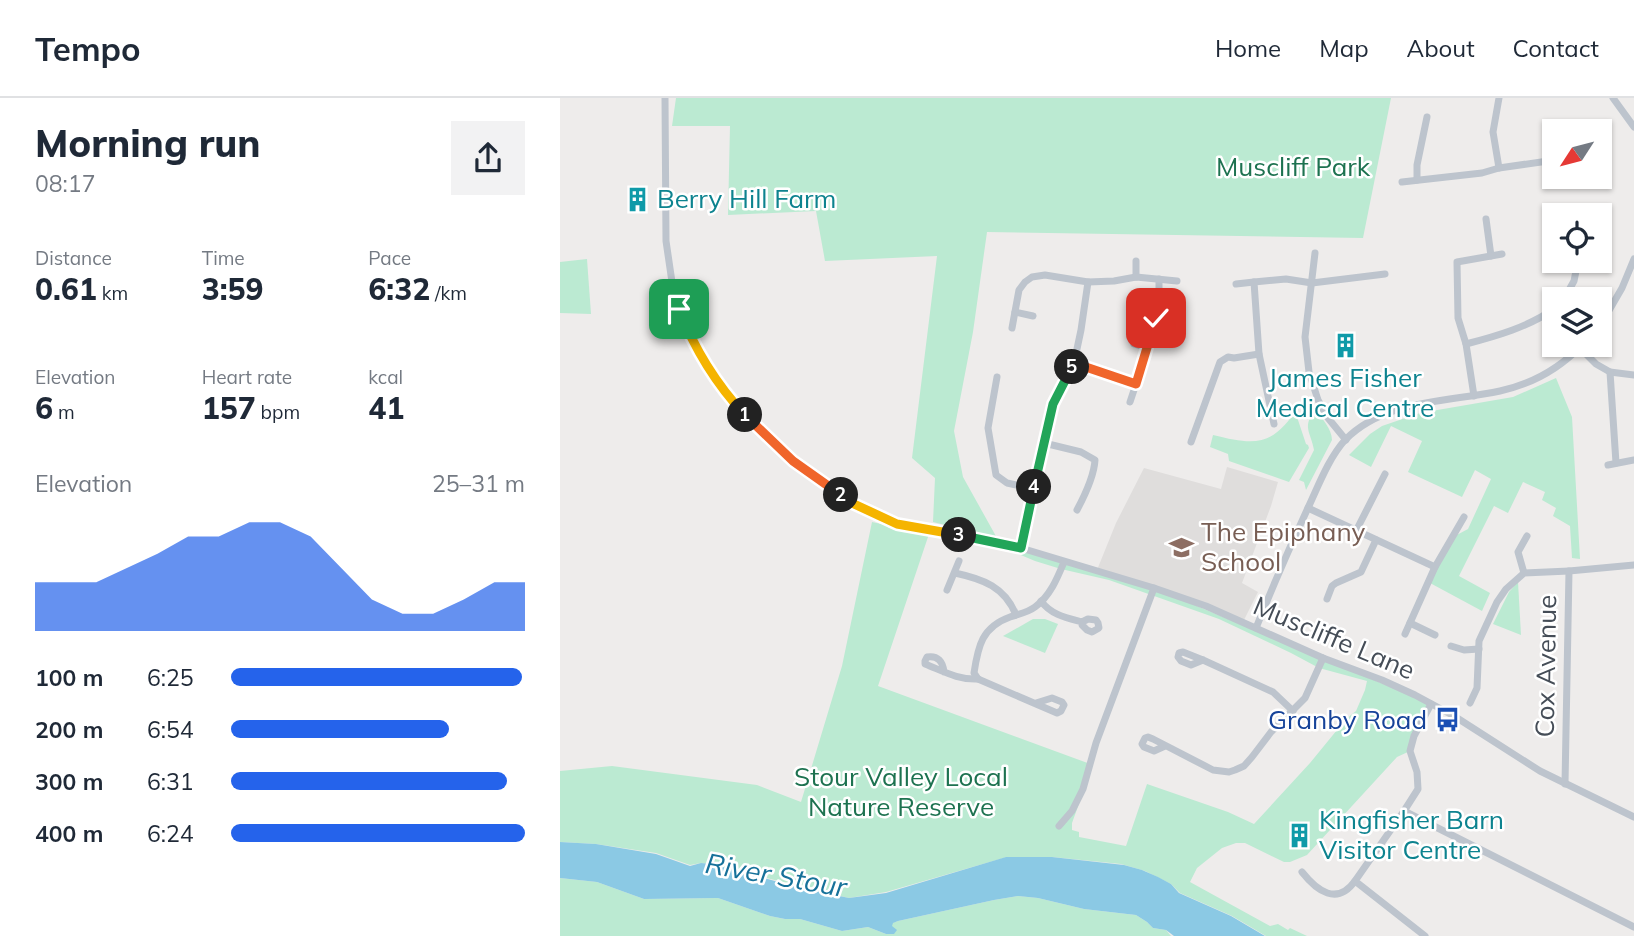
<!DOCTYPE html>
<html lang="en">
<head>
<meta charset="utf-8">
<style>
  body { margin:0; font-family:Mulish,sans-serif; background:#f2f2f3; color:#1f2937; height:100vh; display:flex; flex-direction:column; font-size:26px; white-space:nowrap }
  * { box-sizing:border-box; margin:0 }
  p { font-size:23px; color:#747a83 }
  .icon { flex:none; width:38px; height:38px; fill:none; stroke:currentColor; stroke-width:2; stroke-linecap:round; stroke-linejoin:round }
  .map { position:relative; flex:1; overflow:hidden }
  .drawer { display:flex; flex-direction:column; background:#fff; width:560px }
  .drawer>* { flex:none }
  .needle { width:46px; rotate:234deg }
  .fabs { position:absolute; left:982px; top:21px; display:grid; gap:14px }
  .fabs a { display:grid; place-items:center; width:70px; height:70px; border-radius:0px; background:#fff; box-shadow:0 2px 5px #0004; font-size:35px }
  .pin { position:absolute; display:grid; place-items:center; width:60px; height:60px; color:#fff; margin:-30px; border-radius:14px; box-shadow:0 4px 10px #0006 }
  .km { position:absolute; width:35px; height:35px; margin:-18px; border-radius:50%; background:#222; color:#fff; font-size:19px; line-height:35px; text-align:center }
  .round { display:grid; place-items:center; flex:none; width:74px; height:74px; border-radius:0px; background:#f2f2f3 }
  .headline { display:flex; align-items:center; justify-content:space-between; height:119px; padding:0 35px }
  h1 { font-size:38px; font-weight:800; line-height:52px }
  .stats { display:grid; grid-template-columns:repeat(3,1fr); gap:10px; height:119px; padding:7px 35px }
  .stats div { display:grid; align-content:center }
  .stats b { font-size:30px; font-weight:800 }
  .stats small { font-size:19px; font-weight:400 }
  .stats p { font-size:19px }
  .chart { height:196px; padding:14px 35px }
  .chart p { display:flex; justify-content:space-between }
  .chart svg { width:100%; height:126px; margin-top:7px; fill:#2563eb; opacity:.7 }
  ul { padding:0 35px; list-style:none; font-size:23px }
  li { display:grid; grid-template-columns:112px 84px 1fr; align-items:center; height:52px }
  li i { height:18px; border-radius:9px; background:#2563eb }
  header { display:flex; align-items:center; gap:42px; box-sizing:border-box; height:98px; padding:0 35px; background:#fff; border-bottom:2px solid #e0e1e3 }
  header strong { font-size:33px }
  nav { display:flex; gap:38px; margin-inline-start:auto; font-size:24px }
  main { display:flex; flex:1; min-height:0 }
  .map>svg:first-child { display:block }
  .education { fill:#dfdddc }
  .green { fill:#bbead2 }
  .water { fill:#8bc9e4 }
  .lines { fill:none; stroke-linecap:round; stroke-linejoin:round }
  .street { stroke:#bdc4cd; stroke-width:7 }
  .split-1-casing { stroke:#fff; stroke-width:14 }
  .split-2-casing { stroke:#fff; stroke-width:14 }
  .split-3-casing { stroke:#fff; stroke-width:14 }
  .split-4-casing { stroke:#fff; stroke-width:14 }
  .split-5-casing { stroke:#fff; stroke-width:14 }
  .split-6-casing { stroke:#fff; stroke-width:14 }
  .split-1 { stroke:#f5b400; stroke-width:9 }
  .split-2 { stroke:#f0652b; stroke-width:9 }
  .split-3 { stroke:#f5b400; stroke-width:9 }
  .split-4 { stroke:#22a559; stroke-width:9 }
  .split-5 { stroke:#22a559; stroke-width:9 }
  .split-6 { stroke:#f0652b; stroke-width:9 }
  .labels { text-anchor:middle; stroke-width:5; stroke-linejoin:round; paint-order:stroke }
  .park-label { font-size:26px; fill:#1d7250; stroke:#fff }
  .culture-label { font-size:26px; fill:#0d838f; stroke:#fff; text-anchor:start }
  .education-label { font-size:26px; fill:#785e54; stroke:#fff; text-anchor:start }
  .street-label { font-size:26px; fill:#454d57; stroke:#fff }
  .transit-label { font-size:26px; fill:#164399; stroke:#fff; text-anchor:end }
  .water-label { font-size:28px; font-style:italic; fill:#16719a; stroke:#fff }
</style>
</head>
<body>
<header>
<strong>Tempo</strong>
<nav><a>Home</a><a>Map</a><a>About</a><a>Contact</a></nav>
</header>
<main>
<section class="drawer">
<div class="headline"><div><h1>Morning run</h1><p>08:17</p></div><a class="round"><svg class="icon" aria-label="share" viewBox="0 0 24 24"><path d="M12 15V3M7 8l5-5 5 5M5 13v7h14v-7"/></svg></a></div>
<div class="stats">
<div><p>Distance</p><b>0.61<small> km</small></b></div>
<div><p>Time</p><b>3:59</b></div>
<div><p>Pace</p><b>6:32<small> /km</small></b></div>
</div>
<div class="stats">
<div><p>Elevation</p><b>6<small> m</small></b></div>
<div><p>Heart rate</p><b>157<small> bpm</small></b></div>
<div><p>kcal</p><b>41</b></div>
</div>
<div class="chart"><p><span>Elevation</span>25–31 m</p>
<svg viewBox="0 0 160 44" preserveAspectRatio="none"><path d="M0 44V27L10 27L20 27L30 22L40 17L50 11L60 11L70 6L80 6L90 11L100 22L110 33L120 38L130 38L140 33L150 27L160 27V44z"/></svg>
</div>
<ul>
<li><b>100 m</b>6:25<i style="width:99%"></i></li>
<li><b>200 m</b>6:54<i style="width:74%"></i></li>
<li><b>300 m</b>6:31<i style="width:94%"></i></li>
<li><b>400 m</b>6:24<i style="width:100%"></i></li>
</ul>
</section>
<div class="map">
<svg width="1074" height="838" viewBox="0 0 1074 838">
  <rect width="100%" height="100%" fill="#eeeceb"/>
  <path class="education" d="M667,369l51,15 -7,24 -29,77 16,9 -15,30 -146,-52 19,-47 28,-55 77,21z"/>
  <g class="green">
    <path d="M116,0h715l-28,140 -376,-6 -14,100 -19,99 9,46 34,61 -64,-16 2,-44 -23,-20 25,-202 -112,5 -9,-50 -88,4 2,-89h-58z"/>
    <path d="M27,161l4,55 -31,-1v-51z"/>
    <path d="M996,280l16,39 8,142 -8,-1 -2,-32 -17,-10 3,-8 -14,-8 3,-8 -22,-10 -15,31 -14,-7 -35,70 31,17 -8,18 -52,-28 23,-46 15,-8 23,-50 -16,-9 -13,27 -54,-25 14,-31 -31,-15 -20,41 -22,-12 21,-21 12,-8 38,-13 93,-16z"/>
    <path d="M739,308l-2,11 9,27 2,1 1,3 -20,34 -60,-21 -1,-7 -18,-7 3,-12c44,11 60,11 86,-29z"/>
    <path d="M756,312c6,9 16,19 16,30l-26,50 -2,-8 -5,-2 15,-30c-3,-18 -13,-24 2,-40z"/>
    <path d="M312,424l14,3 3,3 40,6 -51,152 215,79 -21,58v7l7,2v5l47,9 21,-62 81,28 26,12 56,-61 36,-44 10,-8 9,-21 2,-9 -48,-13 -28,-15 -72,-34 -110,-39 -48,-11 -26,-8 -48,-20 167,47 277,116 -21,47 -13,6 -90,98 -17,7h-6l-39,-19h-9l-14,5 -25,20 -7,14 80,44 8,-2 10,6 2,-2 17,8h-41l-34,-20 -52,-23 -9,-9 -26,-13 -24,-7 -69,-7h-45l-121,35 -37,6 -36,-8 -101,-26 -11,-1 -11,2 -34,-12 -60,-9 -36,-2v-71l52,-5 145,19 44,17 41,-136z"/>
    <path d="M958,484l3,53 -28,-11 16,-32z"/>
    <path d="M473,521h12l13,5 -13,29 -42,-17z"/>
    <path d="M0,780l37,4 47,17 74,-1 52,18 15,3h15l42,12 26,-4 18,7 6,-11 6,-2 96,-21 24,-4 20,2 46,11 52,6 11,7 6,6 13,2 5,6h-611z"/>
  </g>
  <path class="water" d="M0,744l36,2 60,10 34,12 11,-3 11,1 85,23 52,11 37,-5 120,-36h46l72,8 18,5 16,7 13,7 8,9 52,23 34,20h-91l-8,-6 -13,-2 -6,-6 -11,-7 -52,-6 -46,-11 -20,-2 -24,4 -96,21 -5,2 -1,3 5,4 -3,4h-8l-18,-7 -26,4 -42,-12h-15l-15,-3 -52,-18 -74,1 -47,-17 -37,-4z"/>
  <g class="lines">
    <g class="street">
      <path d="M105,0l1,143 6,41 7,27 30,60 16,24 29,32 39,36 61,43 43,20 124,24 133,40 52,18 117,52 59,22 33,15 39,21 86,55 94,46"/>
      <path d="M1053,0l21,29"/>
      <path d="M1009,27l2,6"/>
      <path d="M939,70l-6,-36 6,-34"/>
      <path d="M857,82v-15l10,-48"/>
      <path d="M842,84l80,-9 17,-5 49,-7 6,-2"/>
      <path d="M926,121l5,37"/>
      <path d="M1040,128l7,-16"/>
      <path d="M755,155l-10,84 4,35 9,28 10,18 18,22"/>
      <path d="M576,163v16"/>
      <path d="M676,186l18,-2"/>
      <path d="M1004,201l10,-18 4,-20"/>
      <path d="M599,205v-24"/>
      <path d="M455,214l18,4"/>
      <path d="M1040,228l22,-38 12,-29"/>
      <path d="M452,230l7,-38 6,-8 7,-5 13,-2 43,7 26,-1 22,-4 41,4"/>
      <path d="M574,246l14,4"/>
      <path d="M906,246c31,-8 62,-17 88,-35"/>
      <path d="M1020,250l16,16 14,8 24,3"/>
      <path d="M514,265l62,21"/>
      <path d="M1050,274l6,91"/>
      <path d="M437,279l-9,51 8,47 11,8 27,6"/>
      <path d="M914,298l-8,-52 -8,-26 -1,-56 45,-8"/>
      <path d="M570,304l18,-54 8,-30"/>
      <path d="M714,326l-15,-70 -5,-72 32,-3 26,4 73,-9"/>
      <path d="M631,344l29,-80 8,-5 6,1 25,-4"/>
      <path d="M484,345l37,9 14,8c-1,17 -10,35 -18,50"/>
      <path d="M1048,367l26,-5"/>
      <path d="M748,410l127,59"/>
      <path d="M796,433l29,-57"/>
      <path d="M461,450l32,-144 21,-41 7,-33 7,-48"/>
      <path d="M395,475c28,6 50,14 61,42"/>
      <path d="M964,475l-6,-21 9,-16"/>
      <path d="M387,492l12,-29"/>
      <path d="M767,501l5,-13 4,-3 25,-11 15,-32"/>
      <path d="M481,503c10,14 26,17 41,21v3l5,5 5,2 7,-4 -1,-5 -2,-3 -8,-1 -6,3"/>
      <path d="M850,525l25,12"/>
      <path d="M696,530c16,-40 33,-79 51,-118 11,-23 21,-51 38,-70 40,-41 103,-38 155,-49 32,-7 60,-23 82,-46"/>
      <path d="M845,536l30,-67 29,-50"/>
      <path d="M891,548l13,4 15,-1"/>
      <path d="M643,562l-12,5 -10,-4 -3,-4 1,-4 4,-1 20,8 70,32 20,19"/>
      <path d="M384,574c-1,-10 -6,-17 -17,-15l-2,4v3c18,7 33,16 53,15"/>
      <path d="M476,605l16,-5 10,4 2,3 -3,6 -4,2 -79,-34 -4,-6c4,-27 8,-46 36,-56 8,-3 17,-4 25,-10 15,-11 22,-28 29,-45"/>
      <path d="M910,605l7,-15 2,-47 18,-39 9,-13 18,-16 45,-2"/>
      <path d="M605,648l-11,5 -10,-4 -2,-3 3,-6 3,-1 5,2 60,31 16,2 6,-2 9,-4 8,-9 19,-25 34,-34 18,-40"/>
      <path d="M1005,686l4,-213 65,-6"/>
      <path d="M844,713l230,116"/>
      <path d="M499,728l13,-15 11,-22 13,-46 58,-155"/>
      <path d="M742,774c15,19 35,34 53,9"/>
      <path d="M865,838l-70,-55 49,-70 14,-22 -1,-17 -7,-21 4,-15 17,-32"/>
    </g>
  </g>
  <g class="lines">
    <defs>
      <path id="split-1" d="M119,211c15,39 37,75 66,106"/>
      <path id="split-2" d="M185,317l48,46 48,34"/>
      <path id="split-3" d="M281,397l13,9 43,20 62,11"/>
      <path id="split-4" d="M399,437l62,13 13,-61"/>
      <path id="split-5" d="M474,389l19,-83 19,-37"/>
      <path id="split-6" d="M512,269l2,-4 62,21 20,-66"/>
    </defs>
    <use href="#split-1" class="split-1-casing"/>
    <use href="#split-2" class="split-2-casing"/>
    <use href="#split-3" class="split-3-casing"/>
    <use href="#split-4" class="split-4-casing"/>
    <use href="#split-5" class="split-5-casing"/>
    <use href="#split-6" class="split-6-casing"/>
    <use href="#split-1" class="split-1"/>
    <use href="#split-2" class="split-2"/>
    <use href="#split-3" class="split-3"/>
    <use href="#split-4" class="split-4"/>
    <use href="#split-5" class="split-5"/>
    <use href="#split-6" class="split-6"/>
  </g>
  <defs>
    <symbol id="building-bare" viewBox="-9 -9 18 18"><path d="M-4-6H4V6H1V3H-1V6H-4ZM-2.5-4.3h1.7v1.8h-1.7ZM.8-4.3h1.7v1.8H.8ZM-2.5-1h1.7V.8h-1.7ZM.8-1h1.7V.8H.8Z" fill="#0f9aa8" stroke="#fff" stroke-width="2.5" paint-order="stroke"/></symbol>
    <symbol id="school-bare" viewBox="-9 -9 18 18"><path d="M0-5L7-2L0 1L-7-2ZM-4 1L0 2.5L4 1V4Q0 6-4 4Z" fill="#8d6e63" stroke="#fff" stroke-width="2.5" paint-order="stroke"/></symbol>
    <symbol id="bus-bare" viewBox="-9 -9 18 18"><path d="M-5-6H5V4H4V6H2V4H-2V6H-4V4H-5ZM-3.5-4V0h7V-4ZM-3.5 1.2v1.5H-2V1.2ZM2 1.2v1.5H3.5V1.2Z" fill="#1a4fb4" stroke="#fff" stroke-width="2.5" paint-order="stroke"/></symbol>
  </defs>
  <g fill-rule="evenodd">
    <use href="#building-bare" x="60" y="84" width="35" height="35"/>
    <use href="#building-bare" x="768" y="230" width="35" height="35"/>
    <use href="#school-bare" x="604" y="432" width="35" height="35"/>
    <use href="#bus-bare" x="870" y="604" width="35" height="35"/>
    <use href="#building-bare" x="722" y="720" width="35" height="35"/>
  </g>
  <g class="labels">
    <g class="park-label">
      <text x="733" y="78">Muscliff Park</text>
      <text x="341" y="688">Stour Valley Local<tspan x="341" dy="30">Nature Reserve</tspan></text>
    </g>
    <g class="culture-label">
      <text x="97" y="110">Berry Hill Farm</text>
      <text x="785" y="289" text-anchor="middle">James Fisher<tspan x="785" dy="30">Medical Centre</tspan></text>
      <text x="759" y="731">Kingfisher Barn<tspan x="759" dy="30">Visitor Centre</tspan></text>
    </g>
    <g class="education-label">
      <text x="641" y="443">The Epiphany<tspan x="641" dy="30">School</tspan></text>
    </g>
    <g class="street-label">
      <text transform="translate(774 540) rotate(23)" y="9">Muscliffe Lane</text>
      <text transform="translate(986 568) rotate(-89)" y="9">Cox Avenue</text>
    </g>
    <g class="transit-label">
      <text x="867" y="631">Granby Road</text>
    </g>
    <g class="water-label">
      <text transform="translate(216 777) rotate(10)" y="10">River Stour</text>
    </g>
  </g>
</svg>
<div class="fabs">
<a><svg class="needle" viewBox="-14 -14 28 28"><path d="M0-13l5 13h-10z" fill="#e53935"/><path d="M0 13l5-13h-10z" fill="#747a83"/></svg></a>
<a><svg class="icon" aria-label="locate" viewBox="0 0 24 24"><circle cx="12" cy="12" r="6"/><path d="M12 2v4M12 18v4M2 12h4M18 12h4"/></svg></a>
<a><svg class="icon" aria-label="layers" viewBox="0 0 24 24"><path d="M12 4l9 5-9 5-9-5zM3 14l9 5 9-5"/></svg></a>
</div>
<div class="pin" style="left:119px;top:211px;background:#1e9e55"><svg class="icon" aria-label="arrive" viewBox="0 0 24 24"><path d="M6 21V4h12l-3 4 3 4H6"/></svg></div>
<div class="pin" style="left:596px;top:220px;background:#d93025"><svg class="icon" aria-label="check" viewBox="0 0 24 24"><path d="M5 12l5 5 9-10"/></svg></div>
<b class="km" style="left:185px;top:317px">1</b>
<b class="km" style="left:281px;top:397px">2</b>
<b class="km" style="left:399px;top:437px">3</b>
<b class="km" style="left:474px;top:389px">4</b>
<b class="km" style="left:512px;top:269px">5</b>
</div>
</main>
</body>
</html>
